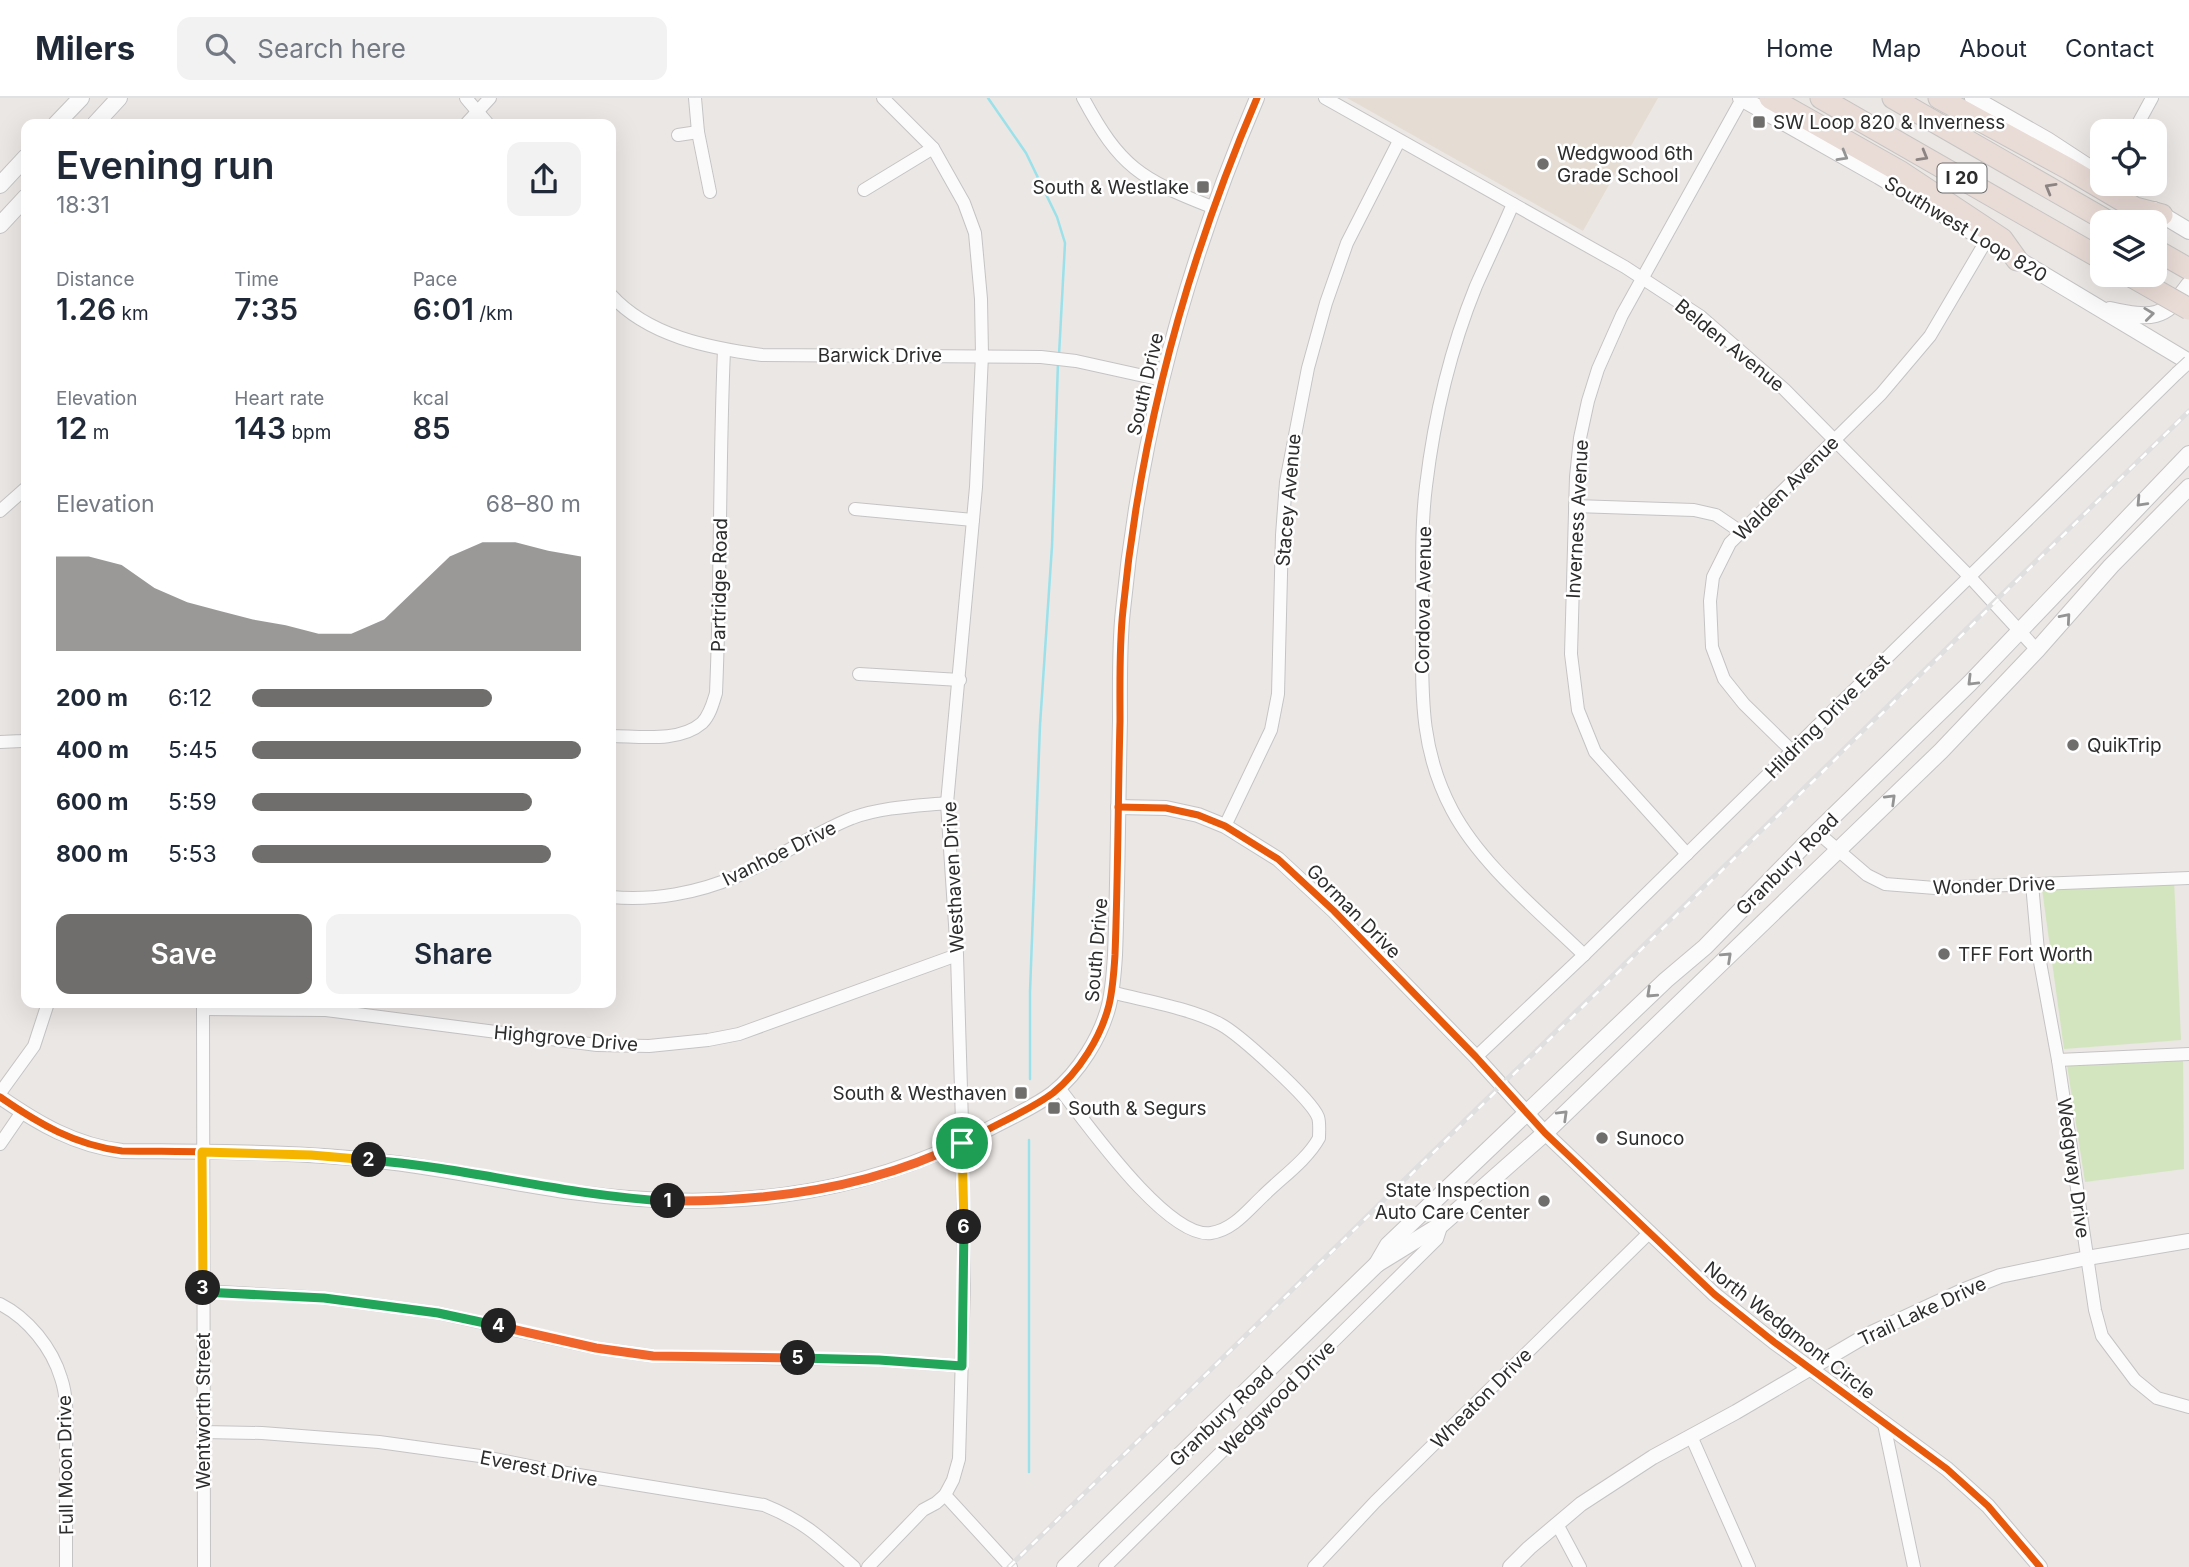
<!DOCTYPE html>
<html lang="en">
<head>
<meta charset="utf-8">
<style>
  body { margin:0; font-family:Inter,sans-serif; background:#f2f2f3; color:#1f2937; height:100vh; display:flex; flex-direction:column; font-size:26px; white-space:nowrap }
  * { box-sizing:border-box; margin:0 }
  p { font-size:23px; color:#747a83 }
  .icon { flex:none; width:38px; height:38px; fill:none; stroke:currentColor; stroke-width:2; stroke-linecap:round; stroke-linejoin:round }
  .map { position:relative; flex:1; overflow:hidden }
  .drawer { position:absolute; left:21px; top:21px; width:595px; height:889px; display:flex; flex-direction:column; background:#fff; border-radius:14px; box-shadow:0 7px 28px #0002 }
  .drawer>* { flex:none }
  .controls { position:absolute; left:2090px; top:21px; display:grid; gap:14px }
  .controls a { display:grid; place-items:center; width:77px; height:77px; border-radius:14px; background:#fff; box-shadow:0 7px 28px #0002; font-size:35px }
  .pin { position:absolute; display:grid; place-items:center; width:60px; height:60px; color:#fff; margin:-30px; border:4px solid #fff; border-radius:50%; box-shadow:0 2px 7px #0007 }
  .km { position:absolute; width:35px; height:35px; margin:-18px; border-radius:50%; background:#222; color:#fff; font-size:19px; line-height:35px; text-align:center }
  .round { display:grid; place-items:center; flex:none; width:74px; height:74px; border-radius:14px; background:#f2f2f3 }
  .headline { display:flex; align-items:center; justify-content:space-between; height:119px; padding:0 35px }
  h1 { font-size:38px; font-weight:600; line-height:52px }
  .metrics { display:grid; grid-template-columns:repeat(3,1fr); gap:10px; height:119px; padding:7px 35px }
  .metrics div { display:grid; align-content:center }
  .metrics b { font-size:30px; font-weight:600 }
  .metrics small { font-size:19px; font-weight:400 }
  .metrics p { font-size:19px }
  .chart { height:196px; padding:14px 35px }
  .chart p { display:flex; justify-content:space-between }
  .chart svg { width:100%; height:126px; margin-top:7px; fill:#706e6d; opacity:.7 }
  .button { display:flex; gap:14px; margin-top:auto; padding:14px 35px }
  .button a { flex:1; height:80px; border-radius:14px; background:#706e6d; color:#fff; font-size:28px; font-weight:600; line-height:80px; text-align:center }
  .button a+a { background:#f2f2f3; color:#1f2937 }
  ul { padding:0 35px; list-style:none; font-size:23px }
  li { display:grid; grid-template-columns:112px 84px 1fr; align-items:center; height:52px }
  li i { height:18px; border-radius:9px; background:#706e6d }
  header { display:flex; align-items:center; gap:42px; box-sizing:border-box; height:98px; padding:0 35px; background:#fff; border-bottom:2px solid #e0e1e3 }
  header strong { font-size:33px }
  nav { display:flex; gap:38px; margin-inline-start:auto; font-size:24px }
  .search { width:490px; height:63px; background:#f2f2f3; display:flex; align-items:center; gap:18px; box-sizing:border-box; padding:0 24px; border-radius:14px; color:#747a83; font-size:26px }
  .map>svg:first-child { display:block }
  .education { fill:#e5ddd3 }
  .green { fill:#d3e5be }
  .lines { fill:none; stroke-linecap:round; stroke-linejoin:round }
  .stream { stroke:#9ae1ea; stroke-width:2.5 }
  .minor-casing { stroke:#c5c4c4; stroke-width:14 }
  .tertiary-casing { stroke:#c5c4c4; stroke-width:16 }
  .secondary-casing { stroke:#c5c4c4; stroke-width:18 }
  .motorway-casing { stroke:#c6c4c3; stroke-width:23 }
  .minor { stroke:#fcfbfb; stroke-width:12 }
  .tertiary { stroke:#fcfbfb; stroke-width:14 }
  .secondary { stroke:#fcfbfb; stroke-width:16 }
  .motorway { stroke:#e9dbd6; stroke-width:21 }
  .rail-casing { stroke:#dfdfe0; stroke-width:5 }
  .rail { stroke:#fff; stroke-width:2.5; stroke-dasharray:8; stroke-linecap:butt }
  .minor-bridge-casing { stroke:#c5c4c4; stroke-width:14; stroke-linecap:butt }
  .motorway-bridge-casing { stroke:#c6c4c3; stroke-width:23; stroke-linecap:butt }
  .minor-bridge { stroke:#fcfbfb; stroke-width:12 }
  .motorway-bridge { stroke:#e9dbd6; stroke-width:21 }
  .cycleway-casing { stroke:#fff; stroke-width:11 }
  .cycleway { stroke:#e8590c; stroke-width:7 }
  .oneway { stroke:#949494 }
  .oneway2 { stroke:#8b8482 }
  .split-1-casing { stroke:#fff; stroke-width:14 }
  .split-2-casing { stroke:#fff; stroke-width:14 }
  .split-3-casing { stroke:#fff; stroke-width:14 }
  .split-4-casing { stroke:#fff; stroke-width:14 }
  .split-5-casing { stroke:#fff; stroke-width:14 }
  .split-6-casing { stroke:#fff; stroke-width:14 }
  .split-7-casing { stroke:#fff; stroke-width:14 }
  .split-1 { stroke:#f0652b; stroke-width:9 }
  .split-2 { stroke:#22a559; stroke-width:9 }
  .split-3 { stroke:#f5b400; stroke-width:9 }
  .split-4 { stroke:#22a559; stroke-width:9 }
  .split-5 { stroke:#f0652b; stroke-width:9 }
  .split-6 { stroke:#22a559; stroke-width:9 }
  .split-7 { stroke:#f5b400; stroke-width:9 }
  .poi-dot { fill:#706e6d; stroke:#fff; stroke-width:2.5 }
  .labels { text-anchor:middle; stroke-width:5; stroke-linejoin:round; paint-order:stroke }
  .shield { fill:#fff; stroke:#6c6c6c; stroke-width:2 }
  .shield-label { font-size:18px; font-weight:bold; fill:#2d2d2d }
  .poi-label { font-size:19px; fill:#2d2d2d; stroke:#fff; text-anchor:start }
  .street-label { font-size:19px; fill:#2d2d2d; stroke:#fff }
</style>
</head>
<body>
<header>
<strong>Milers</strong>
<div class="search"><svg class="icon" aria-label="search" viewBox="0 0 24 24"><circle cx="10" cy="10" r="6"/><path d="M15 15l6 6"/></svg>Search here</div>
<nav><a>Home</a><a>Map</a><a>About</a><a>Contact</a></nav>
</header>
<div class="map">
<svg width="2189" height="1469" viewBox="0 0 2189 1469">
  <rect width="100%" height="100%" fill="#ebe7e4"/>
  <path class="education" d="M1347,0h311l-75,133z"/>
  <g class="green">
    <path d="M2174,781l7,161 -117,9 -22,-160z"/>
    <path d="M2183,962l1,109 -99,13 -18,-117z"/>
  </g>
  <g class="lines">
    <g class="stream">
      <path d="M988,0l38,55 31,64 8,26 -6,112"/>
      <path d="M1030,981v-87l10,-267 12,-179 6,-184"/>
      <path d="M1029,1374v-332"/>
    </g>
    <defs>
      <g id="minor">
        <path d="M466,0l22,26"/>
        <path d="M695,0l3,34 12,60"/>
        <path d="M1083,0c37,69 57,81 129,109"/>
        <path d="M1325,0l300,169 75,49 84,73 185,187 68,74"/>
        <path d="M466,26l24,-26"/>
        <path d="M2134,33l18,-33"/>
        <path d="M678,37l20,-3"/>
        <path d="M864,92l69,-42"/>
        <path d="M1513,106c-12,28 -25,55 -37,82 -26,64 -42,133 -50,200 -6,48 -3,96 -4,144 0,66 -2,120 30,180 29,55 88,102 132,145"/>
        <path d="M611,197c37,41 98,53 151,60l279,2 35,4 86,19"/>
        <path d="M1575,408l119,4 22,5 25,17"/>
        <path d="M855,411l118,11"/>
        <path d="M0,413l26,-23"/>
        <path d="M859,576l101,6"/>
        <path d="M611,638c27,0 68,7 91,-13 8,-8 11,-20 14,-30 5,-114 3,-229 8,-343"/>
        <path d="M0,644l22,-1 4,-2"/>
        <path d="M1792,653l-48,-47 -20,-25 -12,-32 -2,-46 3,-24 17,-34 151,-149 49,-58 56,-95"/>
        <path d="M1225,728l46,-96 7,-36 4,-159 4,-53 22,-114 18,-65 21,-60 52,-102"/>
        <path d="M1817,734l50,43 18,9 50,4 254,-10"/>
        <path d="M1687,756l-92,-102 -17,-42 -7,-56 5,-177 4,-39 8,-37 10,-32 24,-54 120,-216"/>
        <path d="M2032,786l6,67 20,109 37,250 7,26 33,44 22,18 32,9"/>
        <path d="M611,799c42,4 87,-4 126,-21 39,-16 75,-42 115,-58 30,-11 64,-12 95,-15"/>
        <path d="M203,905l1,564"/>
        <path d="M203,911l123,1 271,35 52,1 59,-6 31,-6 218,-79"/>
        <path d="M1476,959l108,-102 593,-582"/>
        <path d="M2058,962l131,-6"/>
        <path d="M1059,990c26,33 108,151 152,145 22,-3 37,-23 52,-37 18,-18 44,-36 56,-58 0,-6 1,-15 -1,-21 -7,-18 -79,-83 -98,-93 -30,-16 -75,-23 -109,-32"/>
        <path d="M0,995l34,-47 14,-43"/>
        <path d="M0,1046l22,-32"/>
        <path d="M203,1193l121,7 114,15 158,35 57,8 226,4 83,6"/>
        <path d="M0,1206c28,14 52,44 61,74 8,23 5,51 5,75 0,38 0,76 0,114"/>
        <path d="M1884,1326l30,143"/>
        <path d="M203,1334l59,1 117,9 101,14 74,15 210,34c40,16 58,34 90,62"/>
        <path d="M1691,1338l58,131"/>
        <path d="M945,1397l66,72"/>
        <path d="M1557,1426l23,43"/>
        <path d="M868,1469l55,-57 13,-7 9,-8 8,-15 6,-21 5,-175 -2,-161 -5,-168 -10,-152 29,-316 6,-132 -1,-56 -6,-66 -11,-30 -31,-55 -50,-50"/>
        <path d="M1105,1469l332,-328 5,-15"/>
        <path d="M1314,1469l61,-65 275,-270"/>
      </g>
      <g id="tertiary">
        <path d="M1118,709l48,1 32,7 27,11 53,33 56,52 142,146 69,76 169,161 60,48 173,127 41,37 52,61"/>
        <path d="M0,999c39,27 75,48 122,54 85,1 172,0 257,10 65,7 128,22 193,31 145,20 281,8 413,-61 22,-12 48,-23 68,-38 26,-21 48,-56 56,-88 4,-17 5,-34 6,-50 3,-78 3,-156 5,-234 0,-37 -1,-75 3,-111 17,-177 64,-349 134,-512"/>
        <path d="M1510,1469l19,-19 52,-44 72,-47 83,-45 131,-77 95,-44 38,-15 87,-18 102,-17"/>
      </g>
      <g id="secondary">
        <path d="M1741,0l138,78 310,186"/>
        <path d="M1973,0l74,42 55,36"/>
        <path d="M56,26l25,-26"/>
        <path d="M95,26l24,-26"/>
        <path d="M0,87l26,-28"/>
        <path d="M2154,112l35,21"/>
        <path d="M0,127l26,-28"/>
        <path d="M2110,212c41,9 54,10 79,-25"/>
        <path d="M1377,1166l65,-40 103,-91 396,-382 96,-101 74,-84 78,-79"/>
        <path d="M1065,1469l312,-303 11,-19 278,-265 39,-33 112,-115 153,-149 219,-229"/>
      </g>
      <g id="motorway">
        <path d="M1770,0l131,74 101,67 15,21"/>
        <path d="M1821,0l281,161"/>
        <path d="M1893,0l216,124"/>
        <path d="M1939,0l130,71 66,39 27,7"/>
        <path d="M2154,151l35,20"/>
      </g>
    </defs>
    <use href="#minor" class="minor-casing"/>
    <use href="#tertiary" class="tertiary-casing"/>
    <use href="#secondary" class="secondary-casing"/>
    <use href="#motorway" class="motorway-casing"/>
    <use href="#minor" class="minor"/>
    <use href="#tertiary" class="tertiary"/>
    <use href="#secondary" class="secondary"/>
    <use href="#motorway" class="motorway"/>
    <defs>
      <path id="rail" d="M1009,1469c394,-385 789,-769 1180,-1156"/>
    </defs>
    <use href="#rail" class="rail-casing"/>
    <use href="#rail" class="rail"/>
    <defs>
      <path id="minor-bridge" d="M2177,275l12,-11"/>
      <path id="motorway-bridge" d="M2129,177l60,34"/>
    </defs>
    <use href="#minor-bridge" class="minor-bridge-casing"/>
    <use href="#motorway-bridge" class="motorway-bridge-casing"/>
    <use href="#minor-bridge" class="minor-bridge"/>
    <use href="#motorway-bridge" class="motorway-bridge"/>
    <defs>
      <g id="cycleway">
        <path d="M1118,709l48,1 32,7 27,11 53,33 56,52 142,146 69,76 169,161 60,48 173,127 41,37 52,61"/>
        <path d="M0,999c39,27 75,48 122,54 85,1 172,0 257,10 65,7 128,22 193,31 145,20 281,8 413,-61 22,-12 48,-23 68,-38 26,-21 48,-56 56,-88 4,-17 5,-34 6,-50 3,-78 3,-156 5,-234 0,-37 -1,-75 3,-111 17,-177 64,-349 134,-512"/>
      </g>
    </defs>
    <use href="#cycleway" class="cycleway-casing"/>
    <use href="#cycleway" class="cycleway"/>
  </g>
  <defs><path id="oneway-chevron" d="M-2-3.5L2.5 0L-2 3.5" fill="none" stroke-width="1.6" stroke-linecap="round" stroke-linejoin="round" transform="scale(1.75)"/></defs>
  <g class="oneway">
    <use href="#oneway-chevron" transform="translate(1843 58) rotate(30)"/>
    <use href="#oneway-chevron" transform="translate(2149 216) rotate(-7)"/>
    <use href="#oneway-chevron" transform="translate(2141 404) rotate(133)"/>
    <use href="#oneway-chevron" transform="translate(2066 520) rotate(-49)"/>
    <use href="#oneway-chevron" transform="translate(1972 583) rotate(135)"/>
    <use href="#oneway-chevron" transform="translate(1891 701) rotate(-44)"/>
    <use href="#oneway-chevron" transform="translate(1727 859) rotate(-43)"/>
    <use href="#oneway-chevron" transform="translate(1651 895) rotate(137)"/>
    <use href="#oneway-chevron" transform="translate(1563 1017) rotate(-44)"/>
  </g>
  <g class="oneway2">
    <use href="#oneway-chevron" transform="translate(1923 58) rotate(30)"/>
    <use href="#oneway-chevron" transform="translate(2050 90) rotate(-150)"/>
  </g>
  <g class="lines">
    <defs>
      <path id="split-1" d="M668,1103c101,1 203,-13 294,-58"/>
      <path id="split-2" d="M369,1062c101,8 198,36 299,41"/>
      <path id="split-3" d="M203,1190l-1,-136 109,3 58,5"/>
      <path id="split-4" d="M203,1190v4l121,6 114,15 61,13"/>
      <path id="split-5" d="M499,1228l97,22 57,8 145,2"/>
      <path id="split-6" d="M798,1260l81,2 83,6 2,-139"/>
      <path id="split-7" d="M962,1045l2,84"/>
    </defs>
    <use href="#split-1" class="split-1-casing"/>
    <use href="#split-2" class="split-2-casing"/>
    <use href="#split-3" class="split-3-casing"/>
    <use href="#split-4" class="split-4-casing"/>
    <use href="#split-5" class="split-5-casing"/>
    <use href="#split-6" class="split-6-casing"/>
    <use href="#split-7" class="split-7-casing"/>
    <use href="#split-1" class="split-1"/>
    <use href="#split-2" class="split-2"/>
    <use href="#split-3" class="split-3"/>
    <use href="#split-4" class="split-4"/>
    <use href="#split-5" class="split-5"/>
    <use href="#split-6" class="split-6"/>
    <use href="#split-7" class="split-7"/>
  </g>
  <g class="poi-dot">
    <rect x="1752" y="17" width="14" height="14" rx="3.5"/>
    <circle cx="1543" cy="66" r="7"/>
    <rect x="1196" y="82" width="14" height="14" rx="3.5"/>
    <circle cx="2073" cy="647" r="7"/>
    <circle cx="1944" cy="856" r="7"/>
    <rect x="1014" y="988" width="14" height="14" rx="3.5"/>
    <rect x="1047" y="1003" width="14" height="14" rx="3.5"/>
    <circle cx="1602" cy="1040" r="7"/>
    <circle cx="1544" cy="1103" r="7"/>
  </g>
  <g class="labels">
    <rect class="shield" x="1937.5" y="65.5" width="49" height="29" rx="5"/>
    <g class="shield-label">
      <text x="1962" y="86">I 20</text>
    </g>
    <g class="poi-label">
      <text x="1773" y="31">SW Loop 820 &amp; Inverness</text>
      <text x="1557" y="62">Wedgwood 6th<tspan x="1557" dy="22">Grade School</tspan></text>
      <text x="1189" y="96" text-anchor="end">South &amp; Westlake</text>
      <text x="2087" y="654">QuikTrip</text>
      <text x="1958" y="863">TFF Fort Worth</text>
      <text x="1007" y="1002" text-anchor="end">South &amp; Westhaven</text>
      <text x="1068" y="1017">South &amp; Segurs</text>
      <text x="1616" y="1047">Sunoco</text>
      <text x="1530" y="1099" text-anchor="end">State Inspection<tspan x="1530" dy="22">Auto Care Center</tspan></text>
    </g>
    <g class="street-label">
      <text transform="translate(1966 131) rotate(31)" y="7">Southwest Loop 820</text>
      <text transform="translate(1730 247) rotate(39)" y="7">Belden Avenue</text>
      <text x="880" y="264">Barwick Drive</text>
      <text transform="translate(1145 286) rotate(-77)" y="7">South Drive</text>
      <text transform="translate(1786 390) rotate(-45)" y="7">Walden Avenue</text>
      <text transform="translate(1288 402) rotate(-85)" y="7">Stacey Avenue</text>
      <text transform="translate(1577 421) rotate(-87)" y="7">Inverness Avenue</text>
      <text transform="translate(719 487) rotate(-89)" y="7">Partridge Road</text>
      <text transform="translate(1423 502) rotate(-89)" y="7">Cordova Avenue</text>
      <text transform="translate(1827 618) rotate(-45)" y="7">Hildring Drive East</text>
      <text transform="translate(779 755) rotate(-26)" y="7">Ivanhoe Drive</text>
      <text transform="translate(1787 766) rotate(-45)" y="7">Granbury Road</text>
      <text transform="translate(953 779) rotate(-93)" y="7">Westhaven Drive</text>
      <text transform="translate(1994 787) rotate(-2)" y="7">Wonder Drive</text>
      <text transform="translate(1354 813) rotate(45)" y="7">Gorman Drive</text>
      <text transform="translate(1096 852) rotate(-85)" y="7">South Drive</text>
      <text transform="translate(566 940) rotate(5)" y="7">Highgrove Drive</text>
      <text transform="translate(2074 1070) rotate(82)" y="7">Wedgway Drive</text>
      <text transform="translate(1922 1213) rotate(-25)" y="7">Trail Lake Drive</text>
      <text transform="translate(1790 1232) rotate(38)" y="7">North Wedgmont Circle</text>
      <text transform="translate(1277 1300) rotate(-45)" y="7">Wedgwood Drive</text>
      <text transform="translate(1481 1300) rotate(-45)" y="7">Wheaton Drive</text>
      <text transform="translate(203 1313) rotate(-90)" y="7">Wentworth Street</text>
      <text transform="translate(1221 1318) rotate(-44)" y="7">Granbury Road</text>
      <text transform="translate(65 1367) rotate(-91)" y="7">Full Moon Drive</text>
      <text transform="translate(539 1370) rotate(11)" y="7">Everest Drive</text>
    </g>
  </g>
</svg>
<div class="controls">
<a><svg class="icon" aria-label="locate" viewBox="0 0 24 24"><circle cx="12" cy="12" r="6"/><path d="M12 2v4M12 18v4M2 12h4M18 12h4"/></svg></a>
<a><svg class="icon" aria-label="layers" viewBox="0 0 24 24"><path d="M12 4l9 5-9 5-9-5zM3 14l9 5 9-5"/></svg></a>
</div>
<div class="pin" style="left:962px;top:1045px;background:#1e9e55"><svg class="icon" aria-label="arrive" viewBox="0 0 24 24"><path d="M6 21V4h12l-3 4 3 4H6"/></svg></div>
<b class="km" style="left:668px;top:1103px">1</b>
<b class="km" style="left:369px;top:1062px">2</b>
<b class="km" style="left:203px;top:1190px">3</b>
<b class="km" style="left:499px;top:1228px">4</b>
<b class="km" style="left:798px;top:1260px">5</b>
<b class="km" style="left:964px;top:1129px">6</b>
<section class="drawer">
<div class="headline"><div><h1>Evening run</h1><p>18:31</p></div><a class="round"><svg class="icon" aria-label="share" viewBox="0 0 24 24"><path d="M12 15V3M7 8l5-5 5 5M5 13v7h14v-7"/></svg></a></div>
<div class="metrics">
<div><p>Distance</p><b>1.26<small> km</small></b></div>
<div><p>Time</p><b>7:35</b></div>
<div><p>Pace</p><b>6:01<small> /km</small></b></div>
</div>
<div class="metrics">
<div><p>Elevation</p><b>12<small> m</small></b></div>
<div><p>Heart rate</p><b>143<small> bpm</small></b></div>
<div><p>kcal</p><b>85</b></div>
</div>
<div class="chart"><p><span>Elevation</span>68–80 m</p>
<svg viewBox="0 0 160 44" preserveAspectRatio="none"><path d="M0 44V11L10 11L20 14L30 22L40 27L50 30L60 33L70 35L80 38L90 38L100 33L110 22L120 11L130 6L140 6L150 9L160 11V44z"/></svg>
</div>
<ul>
<li><b>200 m</b>6:12<i style="width:73%"></i></li>
<li><b>400 m</b>5:45<i style="width:100%"></i></li>
<li><b>600 m</b>5:59<i style="width:85%"></i></li>
<li><b>800 m</b>5:53<i style="width:91%"></i></li>
</ul>
<div class="button"><a>Save</a><a>Share</a></div>
</section>
</div>
</body>
</html>
